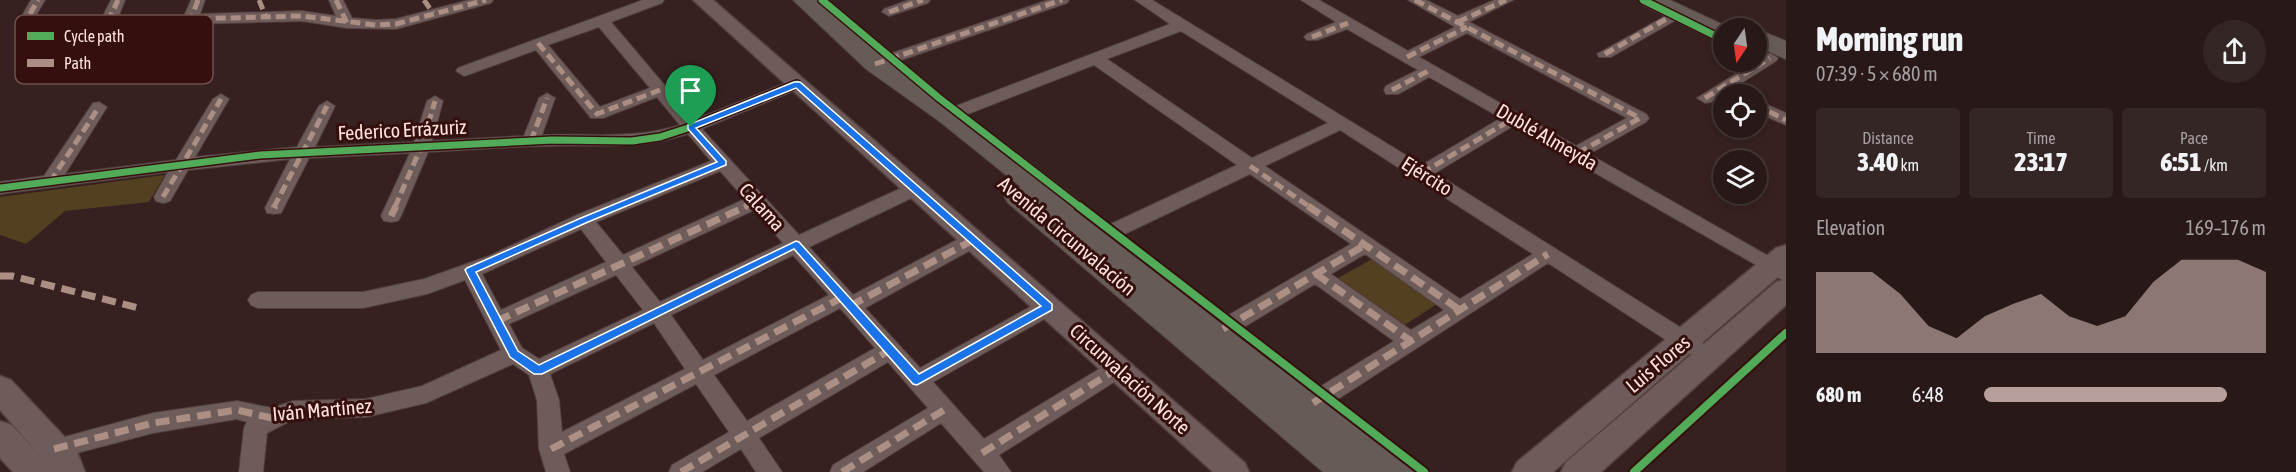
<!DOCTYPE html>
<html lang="en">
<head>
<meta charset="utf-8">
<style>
  body { margin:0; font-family:"Asap Condensed",sans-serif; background:#342625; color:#f1f3f6; height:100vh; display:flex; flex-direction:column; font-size:22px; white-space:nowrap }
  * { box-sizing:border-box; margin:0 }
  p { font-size:20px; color:#a5a0a2 }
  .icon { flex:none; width:33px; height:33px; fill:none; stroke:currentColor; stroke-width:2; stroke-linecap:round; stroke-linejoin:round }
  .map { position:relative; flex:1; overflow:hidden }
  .panel { display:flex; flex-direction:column; background:#281918; width:510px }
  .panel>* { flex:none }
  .needle { width:39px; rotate:193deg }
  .tools { position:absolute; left:1713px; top:18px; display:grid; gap:12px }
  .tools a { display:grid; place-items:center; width:54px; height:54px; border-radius:50%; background:#281918; box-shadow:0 3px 9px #0003,0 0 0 2px #443837; font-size:30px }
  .pin { position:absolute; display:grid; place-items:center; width:51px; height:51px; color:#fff; margin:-62px -26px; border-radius:50% 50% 50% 0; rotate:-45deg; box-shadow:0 0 6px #0007 }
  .pin .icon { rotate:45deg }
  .round { display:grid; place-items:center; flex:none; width:63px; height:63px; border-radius:32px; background:#342625 }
  .overview { display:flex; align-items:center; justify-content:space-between; height:102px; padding:0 30px }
  h1 { font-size:33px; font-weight:800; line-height:45px }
  .stats { display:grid; grid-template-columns:repeat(3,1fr); gap:9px; height:102px; padding:6px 30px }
  .stats div { display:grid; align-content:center; border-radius:6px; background:#342625; text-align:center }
  .stats b { font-size:26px; font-weight:800 }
  .stats small { font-size:16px; font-weight:400 }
  .stats p { font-size:16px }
  .chart { height:168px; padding:12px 30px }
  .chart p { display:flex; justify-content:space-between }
  .chart svg { width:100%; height:108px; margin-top:6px; fill:#b99f9c; opacity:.7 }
  ul { padding:0 30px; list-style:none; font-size:20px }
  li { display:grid; grid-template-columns:96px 72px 1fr; align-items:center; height:45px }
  li i { height:15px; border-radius:8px; background:#b99f9c }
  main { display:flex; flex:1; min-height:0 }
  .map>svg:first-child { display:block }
  .green { fill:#524021 }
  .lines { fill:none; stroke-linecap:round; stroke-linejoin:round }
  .minor-casing { stroke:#523f3e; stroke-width:2 }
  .tertiary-casing { stroke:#523f3e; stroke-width:3 }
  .secondary-casing { stroke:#523f3e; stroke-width:3 }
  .primary-casing { stroke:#523f3e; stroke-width:2 }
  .minor { fill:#6d5c5a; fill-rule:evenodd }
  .tertiary { fill:#6d5c5a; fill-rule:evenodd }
  .secondary { fill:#6d5c5a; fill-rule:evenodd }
  .primary { fill:#665b56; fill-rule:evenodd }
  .quiet-far1 { stroke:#ac8f84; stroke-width:5; stroke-dasharray:10 5; stroke-linecap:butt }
  .quiet { stroke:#ac8f84; stroke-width:7; stroke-dasharray:14 7; stroke-linecap:butt }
  .cycleway-far1-casing { stroke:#350f0d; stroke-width:10 }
  .cycleway-casing { stroke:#350f0d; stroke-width:12 }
  .cycleway-far1 { stroke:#51ab58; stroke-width:7 }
  .cycleway { stroke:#51ab58; stroke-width:8 }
  .route { fill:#1a73e8; stroke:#fff; stroke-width:1.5; fill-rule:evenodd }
  .labels { text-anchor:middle; stroke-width:6; stroke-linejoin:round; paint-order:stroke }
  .street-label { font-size:20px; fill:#ffe3df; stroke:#350f0d }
  .key { fill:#350f0d; stroke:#724f4c; stroke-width:1.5 }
  .key-label { font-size:16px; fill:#ffe3df }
</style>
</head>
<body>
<main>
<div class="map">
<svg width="1786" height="472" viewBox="0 0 1786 472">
  <rect width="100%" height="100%" fill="#362120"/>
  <g class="green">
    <path d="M165,175l-16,27 -84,9 -39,33 -26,-9v-38z"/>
    <path d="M1374,258l66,44 -35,23 -67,-47z"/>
  </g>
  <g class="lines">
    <defs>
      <g id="minor">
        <path d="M31,0h14l-10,17 -5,1 -7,-4z"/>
        <path d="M111,0h14l-9,22 -8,5 -8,-5z"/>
        <path d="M191,0h14l-5,14 102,-3 34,5 -7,-16h14l9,18 24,2 20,-1 73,-19h24l-2,3 -95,26 -49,-1 -45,-7 -111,3 -8,-5z"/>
        <path d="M643,0h21l-2,3 -51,19 83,98 97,-39h12l2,3 -2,3 -101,42 97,106 109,-50h14l2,4 -2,4 -113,54 44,48 113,-60 7,-2 7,2 3,5 -3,5 -115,63 55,60 121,-67 7,-2 7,2 3,6 -3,6 -122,69 51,57 125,-76 8,-3 8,3 3,6 -3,6 -126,80 12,17h-27l-43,-49 -78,49h-33l3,-7 95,-57 -40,-46 -129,76 23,34h-26l-15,-23 -39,23h-33l3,-7 57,-33 -33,-48 -132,70 6,18h-24l-7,-23 -2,-49 -8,-25 -16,-11 -87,39 -60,14 -72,2 -27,14 -4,39h-24l5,-44 3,-6 -10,-3 -84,14 -99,26 -8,-3 -4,-7 4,-7 107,-29 84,-12 35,7 21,-7 73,-2 56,-13 79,-36 -36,-70 -38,14 -64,14h-105l-7,-3 -3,-5 3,-5 7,-3h105l61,-13 65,-23 88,-41 134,-54 -23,-27c-50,16 -86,10 -136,12 -42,0 -83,4 -124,6l-27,64 -3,5 -7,1 -7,-1 -3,-5 29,-63 -101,5 -28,55 -7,1 -7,-1 -2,-5 25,-49 -102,11 -18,31 -7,2 -7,-2 -2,-4 14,-25 -168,22v-12l44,-6 49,-73 6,-1 8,5 -42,67 111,-14 37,-61 8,-5 8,5 -34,58 102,-10 22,-41 8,-5 8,5 -20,41 99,-5 13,-41 8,-5 8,5 -11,40 92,-5 15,-38 8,-5 8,5 -13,37c48,-2 91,5 138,-10l-23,-28 -54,21h-12l-55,-68 -66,24 -6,2 -8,-5 2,-3zM599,27l51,61 -50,19 -52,-62zM720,171l25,28 -122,56 -27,-33zM754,210l29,33 -123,59 -28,-35zM581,229l25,33 -105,48 -19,-36zM793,255l36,40 -126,65 -32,-45zM616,275l27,35 -104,49 -17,-11 -13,-24zM840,308l35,40 -128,73 -33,-46zM654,323l31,46 -123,63 -3,-32 -9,-26z"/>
        <path d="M909,0h21l-2,3 -39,13 -7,-4 2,-3z"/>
        <path d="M1048,0h21l-2,3 -186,64 -6,2 -8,-5 2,-3z"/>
        <path d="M1135,0h17l270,165 79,-47 -72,-41 -31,17h-12l-2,-4 2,-4 32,-16 -71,-41 -30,11h-10l-3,-3 3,-3 29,-12 -35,-22h18l89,51 47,-24 -47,-27h18l32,16 36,-16h19l-44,22 177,92 3,4 -3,4 -57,32 197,112v16l-273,-156 -78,47 267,168 3,6 -3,6 -8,2 -8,-2 -138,-90 -227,147 -8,2 -8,-2 -3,-7 3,-7 89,-55 -79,-57 -84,51 -8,2 -8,-2 -3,-6 3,-6 136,-79 -101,-70 -140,67 -7,2 -7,-2 -3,-5 3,-5 141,-66 -143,-100 -139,54h-12l-3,-4 3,-4 227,-87zM1181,31l147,92 -76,35 -145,-99zM1467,33l160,85 -51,28 -157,-89zM1340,130l193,124 -73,45 -195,-133zM1365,254l79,56 -33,20 -80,-56z"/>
        <path d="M1678,9l7,4 -2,3 -72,41h-12l-2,-3z"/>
        <path d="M1770,53l8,5 -2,3 -65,41 -6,1 -8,-5z"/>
        <path d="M1756,100l30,13v12l-30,-13z"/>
      </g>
      <path id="tertiary" d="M693,0h20l532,463 4,9h-36z"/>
      <g id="secondary">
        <path d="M1786,245v25l-233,202h-41l5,-10 259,-214z"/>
        <path d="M1786,279v26l-185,167h-40l5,-10 210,-180z"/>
        <path d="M0,376l11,4 65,69 9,23h-34l-5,-10 5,10h-38l-13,-14v-37l12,4 29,32 -41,-47z"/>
      </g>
      <g id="primary">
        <path d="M793,0h26l65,59 75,50 276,211 175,140 6,12h-93l-315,-269 -4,-7 4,-7 13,-2 -82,-66 -73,-52z"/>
        <path d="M1639,0h31l60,28h-6v14l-9,-2 -72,-35z"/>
        <path d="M1756,29l30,12v18l-30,-13z"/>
      </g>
    </defs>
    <use href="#minor" class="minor-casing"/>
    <use href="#tertiary" class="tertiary-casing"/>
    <use href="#secondary" class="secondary-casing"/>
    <use href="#primary" class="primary-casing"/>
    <use href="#minor" class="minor"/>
    <use href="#tertiary" class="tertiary"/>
    <use href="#secondary" class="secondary"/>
    <use href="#primary" class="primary"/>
    <g class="quiet-far1">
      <path d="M198,0l-7,19 111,-3 74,9 20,-1 90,-24"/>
      <path d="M259,0l7,17"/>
      <path d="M336,0l11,23"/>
      <path d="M424,0l9,13"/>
      <path d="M1415,0l225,118 -64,36"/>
      <path d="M889,12l34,-12"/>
      <path d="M30,14l8,-14"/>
      <path d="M108,22l10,-22"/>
      <path d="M1458,22l48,-22"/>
      <path d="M1312,37l36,-14"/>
      <path d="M538,43l59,71 63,-24"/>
      <path d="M1605,54l70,-40"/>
      <path d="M1407,57l60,-30"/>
      <path d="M875,64l187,-64"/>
      <path d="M1723,88l14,6"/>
      <path d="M1392,90l38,-20"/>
      <path d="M1705,98l65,-40"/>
      <path d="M1756,105l30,15"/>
      <path d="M531,141l16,-43"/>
      <path d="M1250,166l60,41"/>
      <path d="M1422,173l92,-55"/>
      <path d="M50,182l49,-75"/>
      <path d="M163,197l58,-98"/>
      <path d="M274,207l53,-101"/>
      <path d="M395,207l27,-62 13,-44"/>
      <path d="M744,207l13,-6"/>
    </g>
    <g class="quiet">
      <path d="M1308,206l152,104"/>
      <path d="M274,208l1,-2"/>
      <path d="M391,216l5,-10"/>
      <path d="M1316,274l95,67"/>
      <path d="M0,276h12l127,32"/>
      <path d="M850,306l123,-66"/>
      <path d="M497,321l250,-115"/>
      <path d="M1223,329l142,-84"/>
      <path d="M917,380l131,-73"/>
      <path d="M1313,403l235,-149"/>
      <path d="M54,449l99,-26 84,-13 35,8"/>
      <path d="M551,449l292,-152"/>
      <path d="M982,453l135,-84"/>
      <path d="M681,472l209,-122"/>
      <path d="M842,472l102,-62"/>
    </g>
    <defs>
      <g id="cycleway-far1">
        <path d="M822,0l117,98 141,109"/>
        <path d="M1643,0l81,40"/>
        <path d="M0,188l260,-33 292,-15 80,1 28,-4 31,-10 106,-43"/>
      </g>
      <g id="cycleway">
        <path d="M1079,206l345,266"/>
        <path d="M1634,472l152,-139"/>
      </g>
    </defs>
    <use href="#cycleway-far1" class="cycleway-far1-casing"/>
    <use href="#cycleway" class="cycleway-casing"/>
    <use href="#cycleway-far1" class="cycleway-far1"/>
    <use href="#cycleway" class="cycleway"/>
  </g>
  <path class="route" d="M794,82h6l252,222v6l-135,75 -4,-1 -119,-135 -252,125h-8l-24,-17 -45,-87 2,-2 114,-50 136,-56 -29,-33v-4zM796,88l245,218 -122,68 -120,-132 -3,-1 -257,124 -21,-14 -42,-79 112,-50 138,-57v-4l-30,-33z"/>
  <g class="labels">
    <g class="street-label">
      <text transform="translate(402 130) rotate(-3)" y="7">Federico Errázuriz</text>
      <text transform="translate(1547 137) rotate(30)" y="7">Dublé Almeyda</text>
      <text transform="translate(1427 176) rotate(32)" y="7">Ejército</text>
      <text transform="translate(762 207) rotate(48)" y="7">Calama</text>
      <text transform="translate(1067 236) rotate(40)" y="7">Avenida Circunvalación</text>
      <text transform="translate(1658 364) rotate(-40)" y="7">Luis Flores</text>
      <text transform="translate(1130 379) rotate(42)" y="7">Circunvalación Norte</text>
      <text transform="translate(322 410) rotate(-5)" y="7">Iván Martínez</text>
    </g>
  </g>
  <rect x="15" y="15" width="198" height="69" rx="9" class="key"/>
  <rect x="27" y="32" width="27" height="8" fill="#51ab58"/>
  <rect x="27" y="59" width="27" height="8" fill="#ac8f84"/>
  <g class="key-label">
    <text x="64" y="42">Cycle path</text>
    <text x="64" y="69">Path</text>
  </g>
</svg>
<div class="tools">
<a><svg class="needle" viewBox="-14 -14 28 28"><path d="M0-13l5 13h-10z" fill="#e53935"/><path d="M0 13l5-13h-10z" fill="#a5a0a2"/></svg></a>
<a><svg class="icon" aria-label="locate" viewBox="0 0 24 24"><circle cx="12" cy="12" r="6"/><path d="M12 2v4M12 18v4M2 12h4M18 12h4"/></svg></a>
<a><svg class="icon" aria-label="layers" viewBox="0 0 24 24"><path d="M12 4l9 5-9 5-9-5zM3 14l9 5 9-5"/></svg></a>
</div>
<div class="pin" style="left:691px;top:127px;background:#1e9e55"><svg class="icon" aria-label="arrive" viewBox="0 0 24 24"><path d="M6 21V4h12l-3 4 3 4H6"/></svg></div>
</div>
<section class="panel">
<div class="overview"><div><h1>Morning run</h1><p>07:39 · 5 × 680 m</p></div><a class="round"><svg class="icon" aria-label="share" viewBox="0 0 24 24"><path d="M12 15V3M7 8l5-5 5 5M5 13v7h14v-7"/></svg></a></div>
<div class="stats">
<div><p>Distance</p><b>3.40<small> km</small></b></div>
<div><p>Time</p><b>23:17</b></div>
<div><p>Pace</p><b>6:51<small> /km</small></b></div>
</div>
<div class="chart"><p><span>Elevation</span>169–176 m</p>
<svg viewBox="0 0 160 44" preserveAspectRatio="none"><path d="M0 44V11L10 11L20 11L30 20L40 33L50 38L60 29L70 24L80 20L90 29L100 33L110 29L120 15L130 6L140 6L150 6L160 11V44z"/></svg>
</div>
<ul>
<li><b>680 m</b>6:48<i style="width:86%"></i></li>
</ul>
</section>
</main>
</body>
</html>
